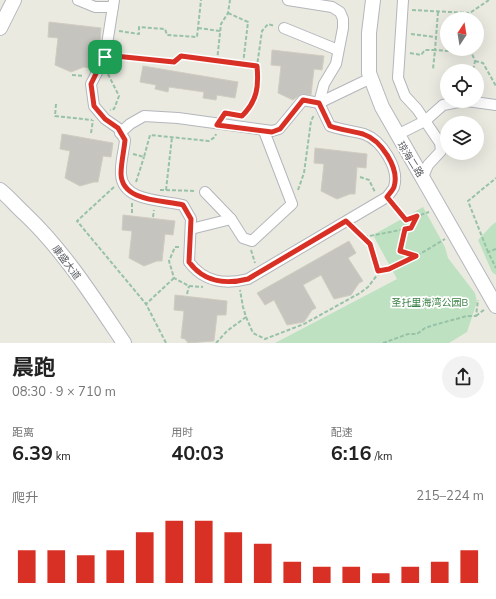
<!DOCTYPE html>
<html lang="zh">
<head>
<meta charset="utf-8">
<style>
  body { margin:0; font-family:"Nunito Sans","Noto Sans SC",sans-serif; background:#f2f2f2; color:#222; height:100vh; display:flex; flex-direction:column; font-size:15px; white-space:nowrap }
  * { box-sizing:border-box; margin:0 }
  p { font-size:13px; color:#767676 }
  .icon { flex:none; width:22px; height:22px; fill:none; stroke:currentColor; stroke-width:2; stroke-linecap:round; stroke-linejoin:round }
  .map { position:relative; height:343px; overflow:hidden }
  .panel { display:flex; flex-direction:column; background:#fff; flex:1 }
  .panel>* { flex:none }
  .needle { width:26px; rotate:12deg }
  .fabs { position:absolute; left:440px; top:12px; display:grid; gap:8px }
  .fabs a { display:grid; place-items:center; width:44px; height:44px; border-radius:50%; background:#fff; box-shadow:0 4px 16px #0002; font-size:20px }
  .pin { position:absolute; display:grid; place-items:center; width:34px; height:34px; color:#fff; margin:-17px; border-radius:8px; box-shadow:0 2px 6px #0006 }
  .round { display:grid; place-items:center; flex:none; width:42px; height:42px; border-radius:21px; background:#f2f2f2 }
  .summary { display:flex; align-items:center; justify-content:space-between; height:68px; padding:0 12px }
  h1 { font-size:22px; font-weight:700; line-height:30px }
  .figures { display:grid; grid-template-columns:repeat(3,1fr); gap:6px; height:68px; padding:4px 12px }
  .figures div { display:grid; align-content:center }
  .figures b { font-size:20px; font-weight:700 }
  .figures small { font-size:11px; font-weight:400 }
  .figures p { font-size:11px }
  .chart { height:112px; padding:8px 12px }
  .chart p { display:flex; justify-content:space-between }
  .chart svg { width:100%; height:72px; margin-top:4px; stroke:#d93025; stroke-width:6 }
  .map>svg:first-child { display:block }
  .green { fill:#bee2c1 }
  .building { fill:#c6c4be; stroke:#d0ccc0 }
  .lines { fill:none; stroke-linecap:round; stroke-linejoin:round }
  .street-casing { stroke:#b3b6bb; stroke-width:12 }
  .secondary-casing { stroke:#b4b7bd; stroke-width:16 }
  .path { stroke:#98c2a8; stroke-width:2; stroke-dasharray:4 2; stroke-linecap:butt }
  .street { stroke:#fff; stroke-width:10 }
  .secondary { stroke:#fff; stroke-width:14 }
  .route-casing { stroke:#fff; stroke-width:8 }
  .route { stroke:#d93025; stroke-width:5 }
  .labels { text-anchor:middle; stroke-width:3.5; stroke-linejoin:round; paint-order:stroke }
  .street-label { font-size:10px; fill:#595c61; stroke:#fff }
  .park-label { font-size:10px; fill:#398043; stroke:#fff }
</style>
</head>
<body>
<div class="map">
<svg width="496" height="343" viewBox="0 0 496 343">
  <rect width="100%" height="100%" fill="#ebeae1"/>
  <g class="green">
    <path d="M423,207l22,40 3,11 27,35 2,9 -10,30 -18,11h-174l122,-64 -24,-44z"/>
    <path d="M496,222v53l-4,-3 -14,-32 13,-14z"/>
  </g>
  <g class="building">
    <path d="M49,22l52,6 -1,14 -9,-1 -2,27 -5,-1 -13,5 -16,-7 3,-27 -10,-1z"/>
    <path d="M272,50l52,6 -2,14 -8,-1 -3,26 -10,-1 -8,6 -15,-7 3,-27 -10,-1z"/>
    <path d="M143,66l95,16 -3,16 -18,-3 -1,5 -13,-2 1,-6 -35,-5 -1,5 -13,-3 1,-4 -16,-3z"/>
    <path d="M62,134l51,9 -2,14 -8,-1 -5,26h-4l-14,4 -15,-8 5,-27 -10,-2z"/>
    <path d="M315,148l52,6 -1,14 -9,-1 -2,27h-5l-13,5 -16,-8 3,-27 -10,-1z"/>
    <path d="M123,215l52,6 -2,14 -8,-1 -3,27h-5l-13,5 -15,-8 3,-27 -10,-1z"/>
    <path d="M349,241l7,12 -8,5 15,23 -4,2 -8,12 -17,4 -13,-24 -18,10 13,23 -4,2 -8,12 -17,3 -13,-25 -9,5 -8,-12z"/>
    <path d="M175,295l52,6 -1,14h-9l-3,26 -26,2 -3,-4 -4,-1 3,-27 -10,-1z"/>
  </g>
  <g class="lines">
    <defs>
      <g id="street">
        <path d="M78,0l17,7h18"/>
        <path d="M114,0l-9,57 -14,27 3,22 11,13 13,9 7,12c-1,11 -5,23 -4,34 1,28 42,26 62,31l8,14 -2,43c15,20 35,23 59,17l139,-82c2,-3 6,-7 7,-10 6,-19 -13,-47 -30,-53 -11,-3 -23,-4 -34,-8l-11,-23 5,-19 12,-20 7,-36v-9l-3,-7 -8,-5 -44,-7"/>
        <path d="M403,0l-5,78 7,18 12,13 23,34 1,8 -13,14 -5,12"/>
        <path d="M284,28l54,22"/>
        <path d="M467,101l29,4"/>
        <path d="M120,133l10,-9 14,-8 34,2 94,13 7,-2 24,-29 16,3 52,-25"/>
        <path d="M397,135l28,-14 18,-16 21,-4"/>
        <path d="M205,192l26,27"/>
        <path d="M191,229l40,-10 12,19 9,3 40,-37 -28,-73"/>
      </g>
      <g id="secondary">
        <path d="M373,0l-4,33v40l13,34 114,199"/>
        <path d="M0,28l14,-28"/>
        <path d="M0,190c9,7 16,16 25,24 39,37 69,84 99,129"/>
      </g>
    </defs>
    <use href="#street" class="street-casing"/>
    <use href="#secondary" class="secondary-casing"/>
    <g class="path">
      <path d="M412,10l57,3"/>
      <path d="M438,12l-3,38 13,1 1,-2"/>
      <path d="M228,13l20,9 -5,42"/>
      <path d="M461,19l28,-19"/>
      <path d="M198,28l22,3"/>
      <path d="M119,31l20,3v-7l26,2 2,6 30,2 4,-37"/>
      <path d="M411,34l24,3"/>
      <path d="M470,49l5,12 -2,10"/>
      <path d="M410,53l11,2 4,-5h10l-2,19"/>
      <path d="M114,56l60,6 7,-6 76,10 5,-35 6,-7 7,2"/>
      <path d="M217,61l4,-37 7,-11 2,-13"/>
      <path d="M475,61l8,2 13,23"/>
      <path d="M108,74l11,22 -5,13 -4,1"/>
      <path d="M72,75l12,1"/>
      <path d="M56,104l-1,12 37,4"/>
      <path d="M240,116c19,-7 19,-34 17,-50"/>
      <path d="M91,133l2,-13"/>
      <path d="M133,154l11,3 6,-22 59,6 6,-4 1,-3"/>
      <path d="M360,177l9,3 6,12"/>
      <path d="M136,182l8,-25"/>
      <path d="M114,187l-37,34 69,83"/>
      <path d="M160,190h6l6,-53"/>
      <path d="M166,190l29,1"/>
      <path d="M298,190l6,-17 7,-52 3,-6"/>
      <path d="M393,204l13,16 23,-8"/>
      <path d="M132,213v-10"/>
      <path d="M153,217l1,-7"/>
      <path d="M405,229l-5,22 16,5"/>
      <path d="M364,237l47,-9 6,-12"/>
      <path d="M179,247h-4l-6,14 5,17 15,8 14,1"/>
      <path d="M496,249l-8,3 8,16"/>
      <path d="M251,250l4,13"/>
      <path d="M488,252l-20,-51 28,-23"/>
      <path d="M378,271c24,-5 45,-19 67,-32"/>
      <path d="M187,294l2,-8"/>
      <path d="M476,316l9,-7"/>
      <path d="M246,317l7,16 12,6 39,-15 56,-31 8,-6 10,-13c-3,-19 -8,-34 -23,-46"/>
      <path d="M166,343l-20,-39 28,-26"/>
      <path d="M216,343l11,-12 19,-14 -3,-10 -3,-17"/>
      <path d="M383,343l25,-9h9l8,-6 9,-3 33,-9h9l2,-16"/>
    </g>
    <use href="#street" class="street"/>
    <use href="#secondary" class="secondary"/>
  </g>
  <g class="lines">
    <defs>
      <path id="route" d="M105,55l69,7 7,-6 76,10c2,21 0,35 -15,50l-17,-3 -8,12 55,7 8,-3 23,-29 16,3 11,23c11,4 23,5 33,8 18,6 37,34 31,53 -1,3 -5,7 -7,10l19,23 11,-4 -6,12 -6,1 -5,22 16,5 -27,13 -11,2 -8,-27 -24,-23 -98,58c-24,6 -44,3 -59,-17l2,-43 -8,-14c-20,-5 -61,-3 -62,-31 0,-11 3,-23 4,-34l-7,-12 -13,-9 -11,-13 -3,-22z"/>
    </defs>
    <use href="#route" class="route-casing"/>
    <use href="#route" class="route"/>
  </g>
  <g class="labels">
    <g class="street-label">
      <text transform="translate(411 159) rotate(58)" y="4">琼海二路</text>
      <text transform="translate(67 262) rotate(53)" y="4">康盛大道</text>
    </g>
    <g class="park-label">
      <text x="430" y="306">圣托里海湾公园B</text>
    </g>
  </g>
</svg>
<div class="fabs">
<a><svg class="needle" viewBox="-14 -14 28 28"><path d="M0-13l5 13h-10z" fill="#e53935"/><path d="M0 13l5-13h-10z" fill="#767676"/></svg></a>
<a><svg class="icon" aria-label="locate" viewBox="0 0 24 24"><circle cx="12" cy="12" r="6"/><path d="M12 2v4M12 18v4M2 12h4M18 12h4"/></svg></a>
<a><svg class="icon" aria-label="layers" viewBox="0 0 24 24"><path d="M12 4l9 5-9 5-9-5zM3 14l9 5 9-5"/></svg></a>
</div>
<div class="pin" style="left:105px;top:57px;background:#1e9e55"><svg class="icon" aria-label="arrive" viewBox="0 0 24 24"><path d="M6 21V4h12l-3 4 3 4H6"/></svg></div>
</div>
<section class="panel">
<div class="summary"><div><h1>晨跑</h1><p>08:30 · 9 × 710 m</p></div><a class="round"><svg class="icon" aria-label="share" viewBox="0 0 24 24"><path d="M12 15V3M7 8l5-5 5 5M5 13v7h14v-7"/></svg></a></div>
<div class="figures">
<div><p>距离</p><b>6.39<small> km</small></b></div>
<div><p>用时</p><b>40:03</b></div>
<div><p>配速</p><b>6:16<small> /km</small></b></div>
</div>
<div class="chart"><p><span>爬升</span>215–224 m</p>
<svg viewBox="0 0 160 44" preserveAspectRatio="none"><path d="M5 44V24M15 44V24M25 44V27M35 44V24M45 44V13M55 44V6M65 44V6M75 44V13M85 44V20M95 44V31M105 44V34M115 44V34M125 44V38M135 44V34M145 44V31M155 44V24"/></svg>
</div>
</section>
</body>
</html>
